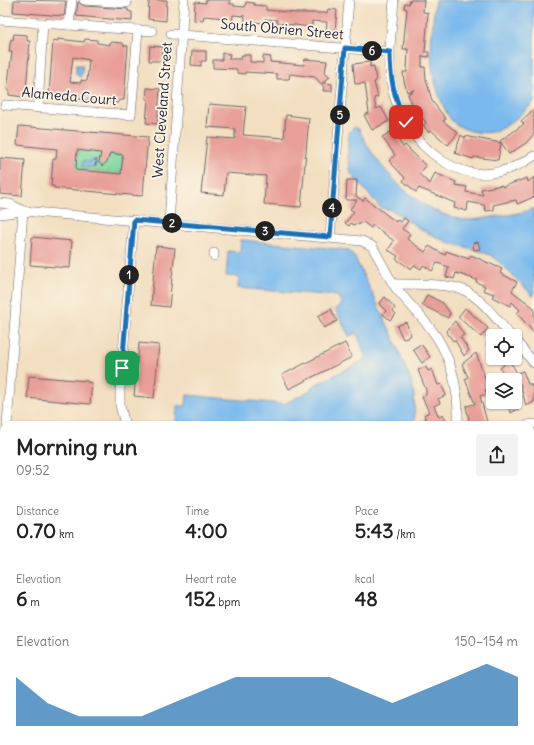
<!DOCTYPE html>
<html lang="en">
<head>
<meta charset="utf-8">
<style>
  body { margin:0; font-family:Delius,sans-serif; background:#f2f2f2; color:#222; height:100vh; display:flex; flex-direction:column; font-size:15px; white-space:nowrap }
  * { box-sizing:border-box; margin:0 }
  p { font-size:13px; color:#767676 }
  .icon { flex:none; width:22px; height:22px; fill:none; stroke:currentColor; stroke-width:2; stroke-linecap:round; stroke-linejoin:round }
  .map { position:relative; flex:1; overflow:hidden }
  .drawer { position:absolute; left:0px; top:421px; width:534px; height:324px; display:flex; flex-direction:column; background:#fff; border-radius:12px 12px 0 0; box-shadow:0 1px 3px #0004 }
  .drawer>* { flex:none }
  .buttons { position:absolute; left:486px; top:329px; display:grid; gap:8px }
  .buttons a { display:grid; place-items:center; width:36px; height:36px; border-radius:4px; background:#fff; box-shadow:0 1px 3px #0004; font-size:20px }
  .pin { position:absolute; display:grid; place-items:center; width:34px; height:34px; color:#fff; margin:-17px; border-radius:8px; box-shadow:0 2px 6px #0006 }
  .km { position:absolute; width:20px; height:20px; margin:-10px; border-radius:50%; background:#222; color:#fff; font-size:11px; line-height:20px; text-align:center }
  .round { display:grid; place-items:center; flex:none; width:42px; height:42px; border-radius:4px; background:#f2f2f2 }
  .summary { display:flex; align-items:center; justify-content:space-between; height:68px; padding:0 16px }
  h1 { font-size:22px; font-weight:700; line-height:30px }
  .stats { display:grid; grid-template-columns:repeat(3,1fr); gap:6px; height:68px; padding:4px 16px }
  .stats div { display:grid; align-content:center }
  .stats b { font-size:20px; font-weight:700 }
  .stats small { font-size:11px; font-weight:400 }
  .stats p { font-size:11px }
  .chart { height:112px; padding:8px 16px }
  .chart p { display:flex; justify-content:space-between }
  .chart svg { width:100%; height:72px; margin-top:4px; fill:#1f6fb2; opacity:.7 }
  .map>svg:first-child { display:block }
  .green { fill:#7cd69c; stroke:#4f7c6c }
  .water { fill:#79b9ed; stroke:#4e6e94 }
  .building { fill:#e89f99; fill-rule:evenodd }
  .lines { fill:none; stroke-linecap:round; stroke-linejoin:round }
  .minor-casing { stroke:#6b646a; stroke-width:10 }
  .highway-casing { stroke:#6b646a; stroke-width:14 }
  .path { stroke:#6b646a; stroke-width:1; stroke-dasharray:3 3; stroke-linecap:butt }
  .minor { stroke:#fff; stroke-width:9 }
  .highway { stroke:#fff; stroke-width:13 }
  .route-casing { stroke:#fff; stroke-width:8 }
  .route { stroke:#1f6fb2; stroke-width:5 }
  .labels { text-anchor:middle; stroke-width:3.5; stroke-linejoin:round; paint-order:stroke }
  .street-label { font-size:14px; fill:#22223b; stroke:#fcf5e5 }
</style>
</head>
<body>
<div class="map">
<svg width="534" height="745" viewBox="0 0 534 745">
  <rect width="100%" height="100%" fill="#fcf5e5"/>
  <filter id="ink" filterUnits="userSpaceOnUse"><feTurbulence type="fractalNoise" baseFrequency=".025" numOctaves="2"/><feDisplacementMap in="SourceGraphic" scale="8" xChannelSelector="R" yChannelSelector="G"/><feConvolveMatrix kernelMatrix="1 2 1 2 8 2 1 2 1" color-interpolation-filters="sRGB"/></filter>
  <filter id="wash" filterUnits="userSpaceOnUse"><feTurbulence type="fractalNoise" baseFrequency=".012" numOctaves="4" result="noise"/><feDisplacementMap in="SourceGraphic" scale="16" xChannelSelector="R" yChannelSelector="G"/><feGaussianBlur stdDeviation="0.9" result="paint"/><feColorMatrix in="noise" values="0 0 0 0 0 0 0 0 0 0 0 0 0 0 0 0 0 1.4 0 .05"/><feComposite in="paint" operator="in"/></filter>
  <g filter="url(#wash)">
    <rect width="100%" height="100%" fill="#f2dec0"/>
    <g class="green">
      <path d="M77,150l46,5 -2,19 -45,-4z"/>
      <path d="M4,580v41l-4,2v-41z"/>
      <path d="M0,640l4,15v37l-4,-17z"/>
    </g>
    <g class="water">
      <path d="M435,0h99v102c-11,10 -22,22 -36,28 -14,6 -35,1 -46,-9 -8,-9 -17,-36 -19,-48 -4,-24 0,-49 2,-73z"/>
      <path d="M76,65h6l1,7 -3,5 -4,-3z"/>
      <path d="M354,127l5,2c16,38 64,89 109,91 11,0 22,-3 33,-4 11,-2 23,-3 33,-8v89l-40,-40 -11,-5 -36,-10 -25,-12 -30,-20 -11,-2 -30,-34 -3,-19v-15l2,-9z"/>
      <path d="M91,160h6l-1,7h-14l1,-6 8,1z"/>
      <path d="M241,240l108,10 5,6 37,76 20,49 3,11 1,33h-239l1,-19h9l1,-11 97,9 27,-14v-3l52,-26 2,-5 -8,-23 -8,3 -14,-27 7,-4 -4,-9 -100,-8 1,-11 -13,-1 2,-25 12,1z"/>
      <path d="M534,472v273h-198l-1,-4h195v-268z"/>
      <path d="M32,741h215v4h-214z"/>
    </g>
    <g id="blocks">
      <g class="building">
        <path d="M14,0l52,1 -2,15 -51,-4z"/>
        <path d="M149,0h18l-1,21 -18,-2z"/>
        <path d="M206,0h24v4h4v2l11,1 1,-5 8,1v2l12,1v4l32,3h29l1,-4 9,1 -2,22 -9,-1 1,-9 -15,-1v6l-35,-4v-3l-12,-1v4l-12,-1v3h-9l1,-9 -12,-1 -1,9 -9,-1 1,-5 -9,-1 -11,-1 -1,5 -9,-1 1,-18 11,1z"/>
        <path d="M410,0h14l-1,12 5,1 -3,39h4v5l-7,-1v11h3l1,12 6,22 14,18 -3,2 15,12 -10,12 -17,-15 -3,2 -5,-7 3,-2 -11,-16h-3l-4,-13 6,-4 -7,2 -3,-11 -1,-9h4l1,-23h-5l4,-40 -3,-1 1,-5 4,1z"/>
        <path d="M78,2l6,4 44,3v2l4,1v9l-56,-5z"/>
        <path d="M14,34l13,1v6h3l-4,50h-2l-1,6 -14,-2v-5h-2l5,-38h-3l2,-13 2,1z"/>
        <path d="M58,39l26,3 1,-3 12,1v3l13,2v-3l13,1v2l5,1 -4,54h-5l-1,3 -12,-2v-1l-13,-1 -1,2 -25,-4v2l-13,-1v-3h-5l4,-55 5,1zM73,57l16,3 -2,21 -6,-1v3l-11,-1z"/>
        <path d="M150,46l13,1 -1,14h-13z"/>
        <path d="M192,51h14v10h-5v5l-10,-1z"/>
        <path d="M222,53l8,1 -1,5h12l1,-4h8v7l13,1v-7l8,1 -1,5 34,3 1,-6 22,2 -2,11 5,5 -8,6 10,1v7h-9l1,-4 -9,-10 -25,-3 -1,5h-12v-5l-32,-2v2l-8,-1v-4l-24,-1v-8h9z"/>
        <path d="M370,62v5l4,-1 2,15 -2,1 4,15 -4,1 2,11 5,-2 8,14 -17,9 -8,-15 5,-2 -4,-30 -10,1 -2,-20z"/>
        <path d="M147,88l13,1 -3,35 -11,-1 2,-24h-2z"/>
        <path d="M209,104l37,3 -3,28 41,3 2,-23 23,3 -8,89 -37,-3 2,-28 -40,-3 -2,22 -23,-2 6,-56 28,2v-10l-28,-2z"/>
        <path d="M534,109v25l-8,9 -17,11 -9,-13 24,-17 -3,-3z"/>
        <path d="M19,126l129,11 -5,57 -2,2 -87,-8v-2h-3l2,-27h3l1,-10 -40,-4zM77,150l24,3 -2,9 3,4 5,-4 3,-9 13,2 -2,19 -45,-4z"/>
        <path d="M392,131l11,16 2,-2 21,21 -7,8 11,10 5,-11 21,9 -1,3 12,2 -1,5 17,3 -2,-6 21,-4v2l25,-9 1,4 6,-5v20l-17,7 -1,-4 -23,5 1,5 -8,1 -2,-6 -16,-3 -1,9 -13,-3 1,-5 -36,-15 -3,4 -13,-11 2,-3 -16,-17 6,-6 -13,-18z"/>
        <path d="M461,135l4,3v-2l36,7 -3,17 -24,-3 -1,2 -18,-6z"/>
        <path d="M0,158l25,2 -3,36 -22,-2z"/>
        <path d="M347,180h10l-1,16 7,5 2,-3 31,24 1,-2 4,2 3,-4 4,3 -6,8 8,5 -3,5 18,13 4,-6 16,9 1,-4 23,8 2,-4 31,14 -2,4 17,9 -5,9 22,17v25l-17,-20 3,-3 -8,-8 -2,4 -18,-9 2,-3 -11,-4 2,-4 -9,-4 1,-2 -21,-7 -2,6 -8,-2 3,-10 -12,-4 -5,8 -9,-6 -2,4 -7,-4 -3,4 -15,-10 2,-3 -10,-6 6,-9 -21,-16 -2,3 -9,-7 -3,4 -3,-2 -2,2 -3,-2 -2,3 -4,-3 9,-11 -4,-3 7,-9h-11z"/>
        <path d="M32,237l40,4 -2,27 -40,-3z"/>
        <path d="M478,242l2,7 -6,1 -1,-7z"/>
        <path d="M156,246l19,2 -6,59 -18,-2z"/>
        <path d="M427,295l16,8 7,10 -2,5 -26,-13z"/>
        <path d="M385,297l10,11 -2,3 3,3 -6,6 -7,-6 3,-3 -7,-7z"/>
        <path d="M465,308l23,20 -7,9 -23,-20z"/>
        <path d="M331,309l6,12 -13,7 -6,-12z"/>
        <path d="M455,321l9,14 -4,2 9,13 -5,6 -9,-16 -2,1 -7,-10z"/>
        <path d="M406,322l5,13 -8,4 -6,-13z"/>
        <path d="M493,338v14l-7,-8z"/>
        <path d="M139,343l20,2 -5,53 -20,-2z"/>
        <path d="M345,343l7,14 -63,32 -7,-14z"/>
        <path d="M421,344l9,13 -8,6 -9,-14z"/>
        <path d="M476,353l13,35 -4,2 2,4 -7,2 7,26 -17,3 -4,-19 9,-2 -10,-25 3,-2 -6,-13z"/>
        <path d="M498,358h10l9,15 6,-2 5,13h3l1,4h2v14l-8,4 -6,-23 -5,1v-4h-8l-7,-12 4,-3z"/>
        <path d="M426,367l2,4 4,-2 6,16 3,-1 5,11 -8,4 2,4 -6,3 5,11 4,-2 4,7 -5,3h-18l-2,-4 4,-2 -2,-4 5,-3 -7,-15 4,-2v-5l-8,-20z"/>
        <path d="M29,376l58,5v1l5,1 -2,21 -63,-6z"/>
        <path d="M506,402h11l3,6 -9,5z"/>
      </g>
    </g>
  </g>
  <g filter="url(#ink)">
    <use href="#blocks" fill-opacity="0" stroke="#6b646a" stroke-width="1"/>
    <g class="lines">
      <defs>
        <g id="minor">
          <path d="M84,0l43,3"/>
          <path d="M394,0c-2,30 -8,61 -1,91 5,20 15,38 29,53 35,35 71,39 112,12"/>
          <path d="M0,20l152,11"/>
          <path d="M69,25l3,-25"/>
          <path d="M171,34l219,18"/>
          <path d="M5,105l126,10 7,-85"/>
          <path d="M38,108l5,-85"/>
          <path d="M0,203l10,1 13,7"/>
          <path d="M0,214l23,-3 339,30 10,5 21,38"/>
          <path d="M169,223l15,-223"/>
          <path d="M330,237l19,-237"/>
          <path d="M214,256v-3"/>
          <path d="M515,340l19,23"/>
          <path d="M7,425l16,-214"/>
          <path d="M125,425l-5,-20v-15l14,-170"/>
          <path d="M458,425c1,-31 -5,-63 -22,-89 -12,-18 -30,-34 -43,-52 17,0 58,-1 73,7 17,9 32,30 45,45"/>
          <path d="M528,425l6,-1"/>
          <path d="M4,468v13"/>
          <path d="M291,741l1,4"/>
        </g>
        <g id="highway">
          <path d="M0,714l4,12"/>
          <path d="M9,741l1,4"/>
        </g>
      </defs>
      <use href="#minor" class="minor-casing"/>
      <use href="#highway" class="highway-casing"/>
      <g class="path">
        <path d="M94,160h3l-3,8"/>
        <path d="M95,163l4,-1"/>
      </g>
      <use href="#minor" class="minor"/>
      <use href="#highway" class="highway"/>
    </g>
  </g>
  <g class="lines" filter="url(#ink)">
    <defs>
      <path id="route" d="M122,368l12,-148 196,17 15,-189 45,4c0,26 4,47 16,70"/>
    </defs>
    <use href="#route" class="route-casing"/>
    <use href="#route" class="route"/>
  </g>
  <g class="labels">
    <g class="street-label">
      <text transform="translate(282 29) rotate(5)" y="5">South Obrien Street</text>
      <text transform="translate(69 96) rotate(5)" y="5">Alameda Court</text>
      <text transform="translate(162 110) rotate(-86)" y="5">West Cleveland Street</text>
    </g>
  </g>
</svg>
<div class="buttons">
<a><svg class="icon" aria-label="locate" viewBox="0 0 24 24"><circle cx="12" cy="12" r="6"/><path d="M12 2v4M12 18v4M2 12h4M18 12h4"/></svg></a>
<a><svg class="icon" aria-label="layers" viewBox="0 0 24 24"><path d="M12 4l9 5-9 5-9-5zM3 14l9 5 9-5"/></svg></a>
</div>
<div class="pin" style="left:122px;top:368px;background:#1e9e55"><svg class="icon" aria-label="arrive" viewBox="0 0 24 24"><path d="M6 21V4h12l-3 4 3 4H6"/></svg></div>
<div class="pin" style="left:406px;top:122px;background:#d93025"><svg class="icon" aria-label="check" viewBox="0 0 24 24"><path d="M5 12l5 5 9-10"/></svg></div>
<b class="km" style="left:129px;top:275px">1</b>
<b class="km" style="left:172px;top:223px">2</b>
<b class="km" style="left:265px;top:231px">3</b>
<b class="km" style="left:332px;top:208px">4</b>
<b class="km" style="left:340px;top:115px">5</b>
<b class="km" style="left:372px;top:51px">6</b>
<section class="drawer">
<div class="summary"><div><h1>Morning run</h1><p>09:52</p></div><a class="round"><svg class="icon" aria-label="share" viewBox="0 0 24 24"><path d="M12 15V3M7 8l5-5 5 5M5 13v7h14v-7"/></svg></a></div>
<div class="stats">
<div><p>Distance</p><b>0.70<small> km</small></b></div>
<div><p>Time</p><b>4:00</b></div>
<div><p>Pace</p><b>5:43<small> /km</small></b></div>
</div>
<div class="stats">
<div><p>Elevation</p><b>6<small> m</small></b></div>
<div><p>Heart rate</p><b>152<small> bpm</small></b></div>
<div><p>kcal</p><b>48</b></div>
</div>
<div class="chart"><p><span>Elevation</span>150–154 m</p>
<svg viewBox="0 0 160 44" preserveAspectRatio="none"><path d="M0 44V14L10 30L20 38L30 38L40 38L50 30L60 22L70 14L80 14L90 14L100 14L110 22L120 30L130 22L140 14L150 6L160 14V44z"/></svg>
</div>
</section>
</div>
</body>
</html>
